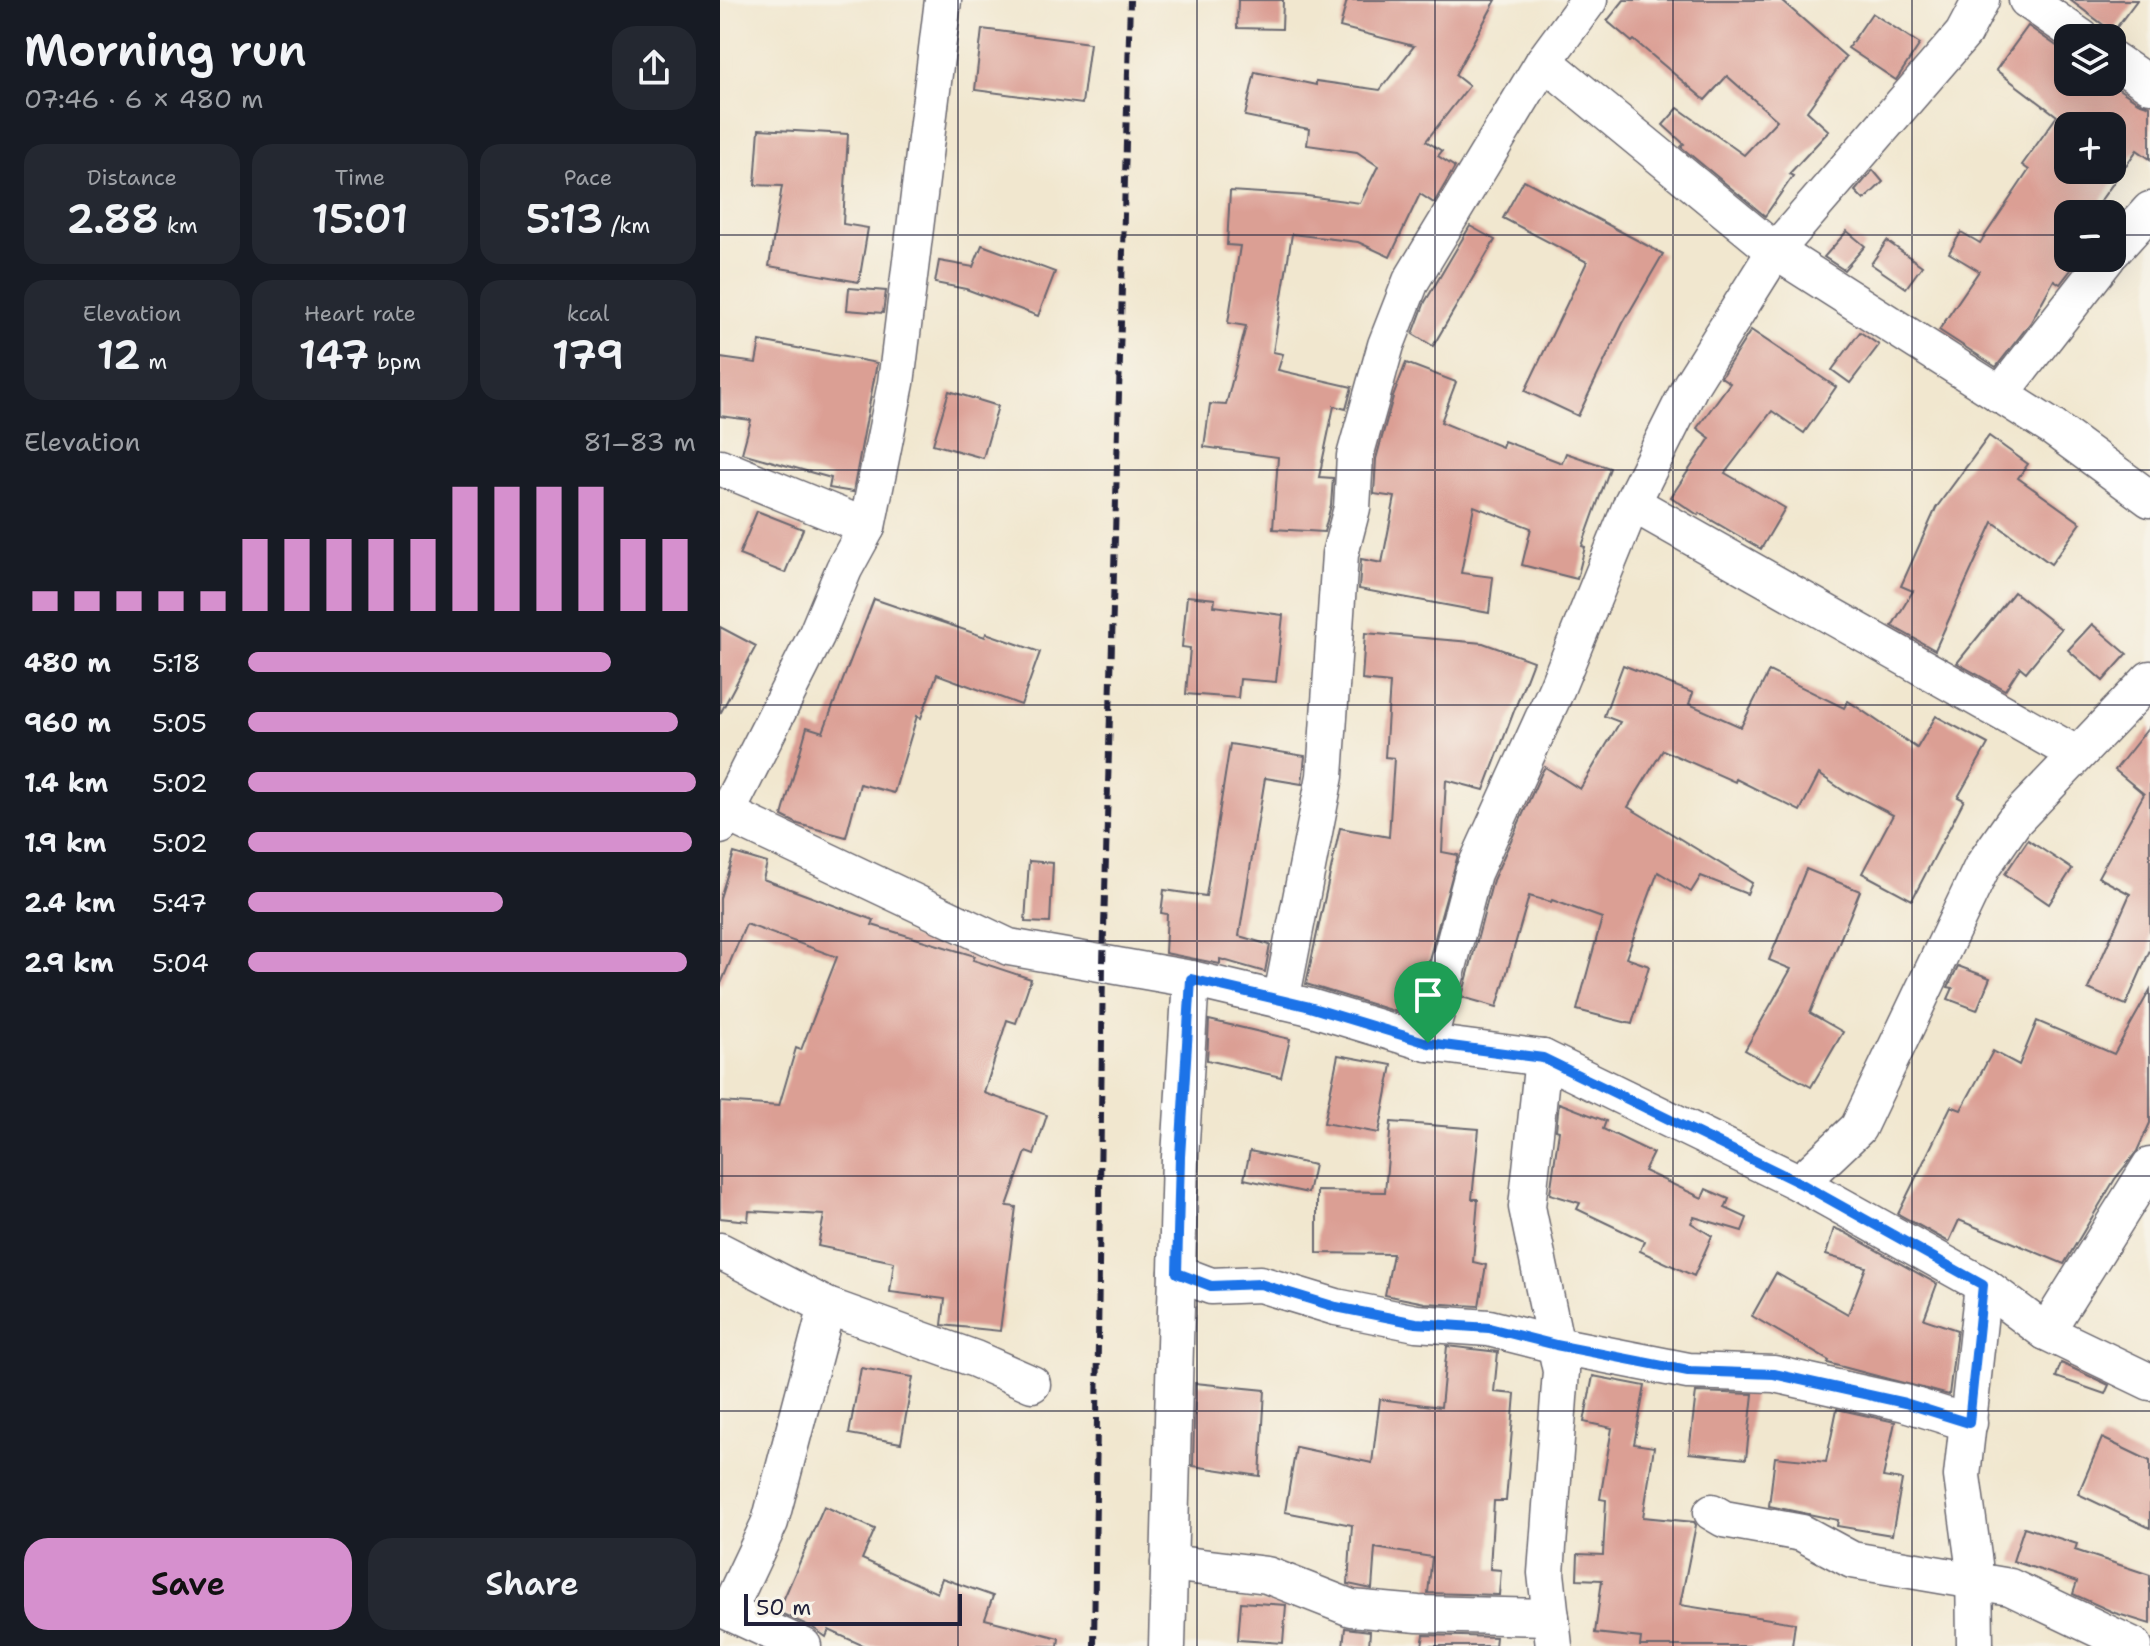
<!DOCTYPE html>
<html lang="en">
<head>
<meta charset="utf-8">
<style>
  body { margin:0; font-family:"Shantell Sans",sans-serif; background:#242831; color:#f1f3f6; height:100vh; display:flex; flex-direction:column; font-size:30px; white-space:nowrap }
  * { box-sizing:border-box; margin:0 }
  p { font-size:26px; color:#9ea1a6 }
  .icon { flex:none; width:44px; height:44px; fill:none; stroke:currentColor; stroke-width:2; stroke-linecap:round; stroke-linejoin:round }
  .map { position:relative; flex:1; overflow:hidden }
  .drawer { display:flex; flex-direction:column; background:#171b24; width:720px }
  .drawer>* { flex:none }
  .fabs { position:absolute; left:1334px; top:24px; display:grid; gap:16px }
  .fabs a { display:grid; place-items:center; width:72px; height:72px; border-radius:16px; background:#171b24; box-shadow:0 8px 32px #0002; font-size:40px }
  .scale { position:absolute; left:24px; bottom:20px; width:218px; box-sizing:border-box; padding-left:8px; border:4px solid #22223b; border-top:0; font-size:22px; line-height:28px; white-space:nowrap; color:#22223b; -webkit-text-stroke:6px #f7f3e8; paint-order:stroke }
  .pin { position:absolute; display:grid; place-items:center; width:68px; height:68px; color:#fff; margin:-82px -34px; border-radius:50% 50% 50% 0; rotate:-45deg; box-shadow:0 0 8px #0007 }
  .pin .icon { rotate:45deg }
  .round { display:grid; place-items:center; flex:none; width:84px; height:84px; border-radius:24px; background:#242831 }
  .headline { display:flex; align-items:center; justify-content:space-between; height:136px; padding:0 24px }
  h1 { font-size:44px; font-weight:600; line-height:60px }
  .figures { display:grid; grid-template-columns:repeat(3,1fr); gap:12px; height:136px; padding:8px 24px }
  .figures div { display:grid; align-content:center; border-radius:20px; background:#242831; text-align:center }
  .figures b { font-size:40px; font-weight:600 }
  .figures small { font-size:22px; font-weight:400 }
  .figures p { font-size:22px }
  .chart { height:224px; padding:16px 24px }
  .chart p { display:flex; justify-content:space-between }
  .chart svg { width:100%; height:144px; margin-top:8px; stroke:#d690ce; stroke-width:6 }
  .action { display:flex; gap:16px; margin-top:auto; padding:16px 24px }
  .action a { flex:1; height:92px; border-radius:24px; background:#d690ce; color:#111; font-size:32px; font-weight:600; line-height:92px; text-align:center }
  .action a+a { background:#242831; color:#f1f3f6 }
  ul { padding:0 24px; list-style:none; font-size:26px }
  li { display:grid; grid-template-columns:128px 96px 1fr; align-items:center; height:60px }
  li i { height:20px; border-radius:10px; background:#d690ce }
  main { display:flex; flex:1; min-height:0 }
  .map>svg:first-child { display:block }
  .building { fill:#db9f94; fill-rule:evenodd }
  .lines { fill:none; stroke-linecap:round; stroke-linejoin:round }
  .minor-casing { stroke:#6a676f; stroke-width:39 }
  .minor { stroke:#fff; stroke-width:36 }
  .rail { stroke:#22223b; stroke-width:6; stroke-dasharray:12 6; stroke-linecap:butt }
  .route-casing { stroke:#fff; stroke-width:16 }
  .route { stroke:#1a73e8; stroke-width:10 }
  .grid { fill:none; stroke:#22223b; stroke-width:2; stroke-opacity:0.55 }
</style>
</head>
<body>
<main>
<section class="drawer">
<div class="headline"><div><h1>Morning run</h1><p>07:46 · 6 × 480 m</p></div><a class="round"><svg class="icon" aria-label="share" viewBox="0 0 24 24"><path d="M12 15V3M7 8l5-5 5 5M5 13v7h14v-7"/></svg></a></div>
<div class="figures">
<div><p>Distance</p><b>2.88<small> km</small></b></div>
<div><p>Time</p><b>15:01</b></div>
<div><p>Pace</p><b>5:13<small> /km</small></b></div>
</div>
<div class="figures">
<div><p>Elevation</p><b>12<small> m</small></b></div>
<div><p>Heart rate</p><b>147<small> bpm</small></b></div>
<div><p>kcal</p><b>179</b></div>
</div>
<div class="chart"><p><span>Elevation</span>81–83 m</p>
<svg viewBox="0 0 160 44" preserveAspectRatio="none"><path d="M5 44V38M15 44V38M25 44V38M35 44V38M45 44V38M55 44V22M65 44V22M75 44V22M85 44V22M95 44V22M105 44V6M115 44V6M125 44V6M135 44V6M145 44V22M155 44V22"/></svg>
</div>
<ul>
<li><b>480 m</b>5:18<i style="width:81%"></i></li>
<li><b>960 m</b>5:05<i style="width:96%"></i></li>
<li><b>1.4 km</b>5:02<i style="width:100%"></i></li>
<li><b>1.9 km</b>5:02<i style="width:99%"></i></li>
<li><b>2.4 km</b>5:47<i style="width:57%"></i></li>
<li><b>2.9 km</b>5:04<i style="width:98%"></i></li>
</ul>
<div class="action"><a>Save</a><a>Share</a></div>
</section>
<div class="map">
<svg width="1430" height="1646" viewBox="0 0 1430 1646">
  <rect width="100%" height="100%" fill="#f7f3e8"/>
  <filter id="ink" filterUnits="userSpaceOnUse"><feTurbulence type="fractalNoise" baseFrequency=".0125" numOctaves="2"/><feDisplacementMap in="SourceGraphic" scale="16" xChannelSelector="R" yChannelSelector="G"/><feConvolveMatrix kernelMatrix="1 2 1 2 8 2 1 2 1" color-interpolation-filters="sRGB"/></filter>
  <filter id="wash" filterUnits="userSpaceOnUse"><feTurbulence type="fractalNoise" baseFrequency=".006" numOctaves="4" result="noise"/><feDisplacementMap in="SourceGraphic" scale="32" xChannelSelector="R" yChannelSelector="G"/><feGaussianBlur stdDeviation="1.8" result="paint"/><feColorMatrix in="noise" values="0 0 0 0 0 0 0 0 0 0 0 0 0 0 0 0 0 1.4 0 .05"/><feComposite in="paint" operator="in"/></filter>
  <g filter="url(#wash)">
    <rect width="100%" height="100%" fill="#f1e7cf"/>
    <g id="blocks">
      <g class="building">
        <path d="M518,0h45l-1,29 -45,-1z"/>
        <path d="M627,0h149l-41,75 14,11 -43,55 16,10 -4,5 17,11 -21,36 -14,-9 -30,63 -32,-15 -66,-8 -19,118 10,2 -5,16 74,17 -6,22 -12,-3 -15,71 14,1 -2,27 -7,27 -51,-3 5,-72 -74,-10 6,-43 16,1 20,-79 -18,-3 12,-77 -13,-1 3,-54 77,5 53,7 18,-37 -21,-14 -50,-7 2,-16 -64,-13 10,-44 61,13v-4l64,9 34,-44 -74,-19z"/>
        <path d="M904,0h157l65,57 -39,54 22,20 -40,43 4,2 -28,40 -84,-69 3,-3 -21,-19 15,-17 66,47 33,-35 -50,-44 -22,24 -71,-60 -2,2 -25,-21z"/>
        <path d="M1350,0h67l-24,32z"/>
        <path d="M1152,13l48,31 -24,36 -48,-32z"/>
        <path d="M1308,26l40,28v28h40l30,20 12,4v53l-13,-9 -46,64h-23v44h12l-20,26 -6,-4 -23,42 -35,45 -57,-37 40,-59 -30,-18 12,-21 19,11 49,-73 -7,-5 35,-49 -61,-46zM1348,126h44v44h-44z"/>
        <path d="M262,29l108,14 -8,61 -107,-14z"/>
        <path d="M39,129l89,5 -5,90 25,4 -9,54 -90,-16 13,-80 -27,-1z"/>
        <path d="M1153,170l10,12 -19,18 -9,-9z"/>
        <path d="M804,180l139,74 -40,69 -45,93 -53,-25 62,-129 -84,-44z"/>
        <path d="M750,226l25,14 -62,106 -20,-12 12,-32z"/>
        <path d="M1127,231l18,15 -21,24 -20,-13z"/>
        <path d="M1167,241l35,25 -16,22 -35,-24z"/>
        <path d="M262,245l73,27 -17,44 -72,-27 -31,-6 4,-22 34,6z"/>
        <path d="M129,288l37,3 -3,22 -36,-3z"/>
        <path d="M1031,330l85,57 -32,46 -32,-22 -47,62 60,35 -24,41 -62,-36 -1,2 -27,-18 39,-59 -13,-10 33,-45 -9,-6z"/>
        <path d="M1140,332l19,13 -29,38 -18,-13z"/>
        <path d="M40,341l117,22 -24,129 -24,-4 2,-10 -89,-25 9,-33 -31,-4v-58l36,5z"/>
        <path d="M686,363l50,19 -15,40 61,25 2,-6 58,22 4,-10 44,15 -28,78 3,1 -8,32 -55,-14 9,-37 -57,-22 -13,67 32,4 -4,36 -130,-24 2,-30 21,4 13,-66 -21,-3 2,-35 17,-62z"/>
        <path d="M229,391l49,15 -15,52 -50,-14z"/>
        <path d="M1269,436l39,28 -10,14 63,45 -30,41 -58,-42 -58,128 -43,-24 21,-35 -12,-5 35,-78z"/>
        <path d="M37,511l46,18 -18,44 -46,-18z"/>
        <path d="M1294,592l47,37 -35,43 -6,-5 -15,23 -48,-27z"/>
        <path d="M467,596l28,3 -1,7 69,9 -7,67 -36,-3 -2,19 -52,-4 4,-46 -8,-1z"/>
        <path d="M154,599l111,38 1,-4 54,19 -19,53 -84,-31 -16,44 -4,-2 -23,77 -34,-9 -14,53 -48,-13 -16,-8 25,-89 16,5z"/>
        <path d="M1372,624l35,30 -24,27 -35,-31z"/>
        <path d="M0,627l36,19 -36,68z"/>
        <path d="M645,633l118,10 50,18 -49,129 -38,-10 -4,72 16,3 -45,162 -107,-33 34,-156 49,9 5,-79 -9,-1 5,-74 -28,-3z"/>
        <path d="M903,665l70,28 -4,11 52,23 28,-56 75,37 4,-7 69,47 19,-32 52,28 -30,53 6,3 -52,100 -50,-27 31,-58 -44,-23 -1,2 -29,-20 -19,37 -64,-32 -1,3 -72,-32 -35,57 124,76 -5,11 -46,-18 -10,16 -33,-20 -32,86 23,8 -17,58 -55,-14 25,-92 -50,-18 -1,2 -22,-6 -32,111 -35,-10 31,-117 49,-108 3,-5 35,22 40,-67 -16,-6z"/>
        <path d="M1430,726v224l-24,55 -38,-16 42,-95 -32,-17 46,-83 -29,-24z"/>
        <path d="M510,744l75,12 -3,28 -37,-6 -26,158 31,9 -5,27 -45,-13v5l-55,-11 2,-39 -6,-1 3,-23 42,6z"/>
        <path d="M1308,840l44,29 -23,35 -44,-30z"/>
        <path d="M14,853l33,10 -4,16 111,41 -2,5 103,31 -2,4 58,19 -15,44 -9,-3 -23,73 63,22 -13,40 -8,-3 -19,54 9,1 -16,124 -58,-6 3,-26 -55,-7 4,-30 -76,-16 6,-31 -75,-4 -1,10 -28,-3v-116l59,4 17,-58 5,2 36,-93 -91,-33 -26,62v-88z"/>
        <path d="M309,861l24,2 -3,60 -25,-1z"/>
        <path d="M1086,869l54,22 -50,122 33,19 -32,55 -66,-37 46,-81 -22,-9z"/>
        <path d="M1238,966l32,12 -13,32 -29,-11 5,-11 -5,-1z"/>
        <path d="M1430,990v133l-13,28 -22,28 -51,85 -105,-44 -10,22 -51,-28 53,-108 10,4 32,-59 26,14 18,-44 77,33z"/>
        <path d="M489,1020l81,19 -9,38 -74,-17z"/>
        <path d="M618,1055l54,10 -13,68 -55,-10z"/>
        <path d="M839,1103l47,18 -3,8 50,24 -9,18 58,27 4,-9 23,10 -4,9 22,10 -5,13 -48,-14 -3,6 21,13 -18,40 -54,-25 4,-10 -67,-32 3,-6 -30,-9 9,-63 -3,-1z"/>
        <path d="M671,1122l88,7 -7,70h6l-5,63 13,3 -7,41 -54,-3 -40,-8 8,-41 -76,-1v-62l68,1z"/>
        <path d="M530,1151l64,14 -6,28 -64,-14z"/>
        <path d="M1114,1228l10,4 93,52 -13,35 33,11 -8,65 -121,-32 1,-2 -77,-45 24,-43 72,41 18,-47 -40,-12z"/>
        <path d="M727,1346l51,6 -4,40 21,2 -9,107h-12l-4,68 11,1 -2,25 -71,-2 4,-36 -57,-9 -3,41 -24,-5 4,-59 -67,-13 11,-65 76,16 8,-64 61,8z"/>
        <path d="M1341,1363l48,22 -4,9 -49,-17z"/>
        <path d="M141,1368l52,9 -12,66 -52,-9z"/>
        <path d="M873,1376l52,10 -11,58 20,3 -11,70 51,5 2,3 -16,80 115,18 -3,23h-152l1,-8 -46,-5 7,-53 -25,-1 1,-25 25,1 3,-55 -6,-1 12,-71 -28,-6z"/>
        <path d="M475,1383l70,7 -5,86 -67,-10z"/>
        <path d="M976,1392l57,2 -7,65 -57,-6z"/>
        <path d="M1117,1409l58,13 -12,55 19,3 -10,55 -55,-9 1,-6 -69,-14 6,-49 51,5z"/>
        <path d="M1382,1438l48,23v67l-72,-34z"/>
        <path d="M104,1506l51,23 -13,30 75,34 5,-15 51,18 -8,23 74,19 -1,8h-194l-35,-16 -3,7 -14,-10 -34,-15z"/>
        <path d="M1304,1527l53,17 -2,6 75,25v49l-35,-11 -42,-19 4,-12 -64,-21z"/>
        <path d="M521,1602l45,3 -3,38 -45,-3z"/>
        <path d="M625,1628l25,3 -1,15h-26z"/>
        <path d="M704,1635l72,2 -1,9h-73z"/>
      </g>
    </g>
  </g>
  <g filter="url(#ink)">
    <use href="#blocks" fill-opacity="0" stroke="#6a676f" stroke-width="2"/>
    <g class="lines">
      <defs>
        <g id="minor">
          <path d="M1307,0l55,38"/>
          <path d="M1392,59l38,26"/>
          <path d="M824,61l231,190 278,177 97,71"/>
          <path d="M1392,252l38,-42"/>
          <path d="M1280,395l107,-137"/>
          <path d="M0,467l147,60"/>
          <path d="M912,503l444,251"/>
          <path d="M6,813l283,134 182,32 115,27 122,37 115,15 257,125 183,102 63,47 104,50"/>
          <path d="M0,826l96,-190 28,-67 23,-42 29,-144 47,-383"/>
          <path d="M561,1001l44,-225 15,-222 12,-46 3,-52 31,-111 25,-64 133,-220 45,-61"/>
          <path d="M708,1043l45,-170 83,-183 76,-187 59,-118 84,-134 188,-217 18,-34"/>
          <path d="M823,1058l-16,149 34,164 -15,202 8,73"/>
          <path d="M1080,1183l58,-55 124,-261 32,-46 136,-142"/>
          <path d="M0,1251l107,55 148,53 57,25"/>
          <path d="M457,1273l34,13 49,-2 76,23 80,16 73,5 67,17 132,26 86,3 131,29 64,20"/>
          <path d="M1326,1332l104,-166"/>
          <path d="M992,1512l12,7 78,14 50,27 158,27 124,59"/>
          <path d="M449,1563l98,12 84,33 67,6 133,3"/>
          <path d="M0,1608l83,38"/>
          <path d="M8,1611l42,-89 57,-216"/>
          <path d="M447,1646l13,-489 11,-178"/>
          <path d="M1255,1646l-1,-82 -12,-88 21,-191"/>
        </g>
      </defs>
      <use href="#minor" class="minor-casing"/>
      <use href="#minor" class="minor"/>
      <path class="rail" d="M374,1646l9,-682 27,-964"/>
    </g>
  </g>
  <g class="lines" filter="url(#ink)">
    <defs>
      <path id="route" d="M471,979l115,27 122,37 115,15 257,125 183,102 -14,138 -64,-20 -131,-29 -86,-3 -132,-26 -67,-17 -73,-5 -80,-16 -76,-23 -49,2 -34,-13 3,-116z"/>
    </defs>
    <use href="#route" class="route-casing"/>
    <use href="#route" class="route"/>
  </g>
  <path class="grid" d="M238,0v1646M477,0v1646M715,0v1646M953,0v1646M1192,0v1646M0,235h1348M1392,235h38M0,470h1430M0,705h1430M0,941h1430M0,1176h1430M0,1411h1430"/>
</svg>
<div class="fabs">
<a><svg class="icon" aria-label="layers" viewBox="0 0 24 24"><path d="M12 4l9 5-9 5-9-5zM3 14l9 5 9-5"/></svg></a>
<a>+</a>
<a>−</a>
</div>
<div class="scale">50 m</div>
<div class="pin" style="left:708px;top:1043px;background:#1e9e55"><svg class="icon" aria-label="arrive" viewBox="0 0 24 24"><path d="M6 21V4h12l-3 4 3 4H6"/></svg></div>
</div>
</main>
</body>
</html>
